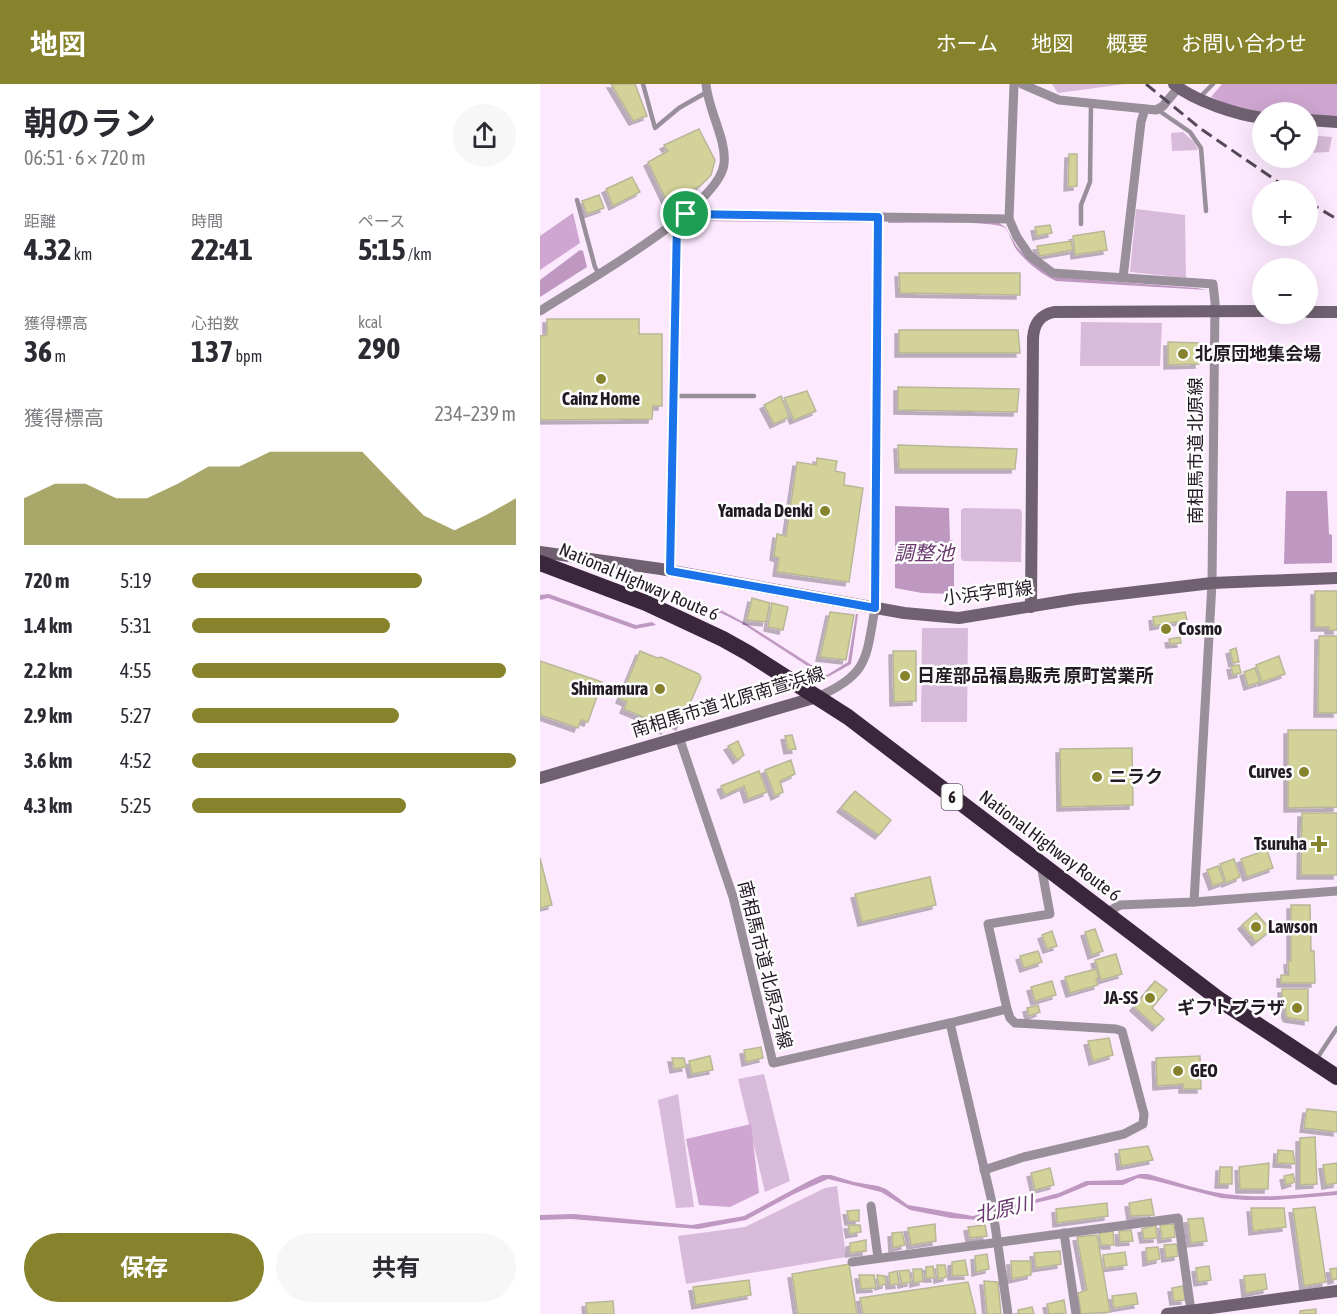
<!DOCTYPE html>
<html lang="ja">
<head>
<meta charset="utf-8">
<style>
  body { margin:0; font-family:"Asap Condensed","Noto Sans JP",sans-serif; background:#f7f7f7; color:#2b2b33; height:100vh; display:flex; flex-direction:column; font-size:22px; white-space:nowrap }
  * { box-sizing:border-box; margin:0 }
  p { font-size:20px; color:#7c7c81 }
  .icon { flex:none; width:33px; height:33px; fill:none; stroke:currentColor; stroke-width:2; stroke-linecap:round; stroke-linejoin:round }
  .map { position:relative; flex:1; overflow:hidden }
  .drawer { display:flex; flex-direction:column; background:#fff; width:540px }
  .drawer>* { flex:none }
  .buttons { position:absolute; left:712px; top:18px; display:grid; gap:12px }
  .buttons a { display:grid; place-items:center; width:66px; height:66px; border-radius:50%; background:#fff; box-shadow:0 6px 24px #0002; font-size:30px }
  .pin { position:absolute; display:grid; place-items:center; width:51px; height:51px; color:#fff; margin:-26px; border:3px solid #fff; border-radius:50%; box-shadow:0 2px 6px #0007 }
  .round { display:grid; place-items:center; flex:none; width:63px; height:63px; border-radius:32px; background:#f7f7f7 }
  .headline { display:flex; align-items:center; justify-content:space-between; height:102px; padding:0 24px }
  h1 { font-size:33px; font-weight:700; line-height:45px }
  .stats { display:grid; grid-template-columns:repeat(3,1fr); gap:9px; height:102px; padding:6px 24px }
  .stats div { display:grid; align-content:center }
  .stats b { font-size:30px; font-weight:700 }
  .stats small { font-size:16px; font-weight:400 }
  .stats p { font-size:16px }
  .chart { height:168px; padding:12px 24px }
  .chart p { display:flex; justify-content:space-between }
  .chart svg { width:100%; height:108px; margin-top:6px; fill:#87832c; opacity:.7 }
  .cta { display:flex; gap:12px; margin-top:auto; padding:12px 24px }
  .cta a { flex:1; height:69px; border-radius:36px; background:#87832c; color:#fff; font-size:24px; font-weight:700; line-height:69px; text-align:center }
  .cta a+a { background:#f7f7f7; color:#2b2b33 }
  ul { padding:0 24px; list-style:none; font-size:20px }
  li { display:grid; grid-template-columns:96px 72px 1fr; align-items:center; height:45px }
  li i { height:15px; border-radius:8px; background:#87832c }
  header { display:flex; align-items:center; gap:36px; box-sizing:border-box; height:84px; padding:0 30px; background:#87832c; color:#fff }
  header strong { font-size:28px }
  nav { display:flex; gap:33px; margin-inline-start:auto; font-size:21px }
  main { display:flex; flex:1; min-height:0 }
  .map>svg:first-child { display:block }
  .green { fill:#d8bbda }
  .forest { fill:#cea6d1 }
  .water { fill:#bf98c2 }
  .building { fill:#d3d299; stroke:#b8b798; stroke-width:1.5; filter:url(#shadow) }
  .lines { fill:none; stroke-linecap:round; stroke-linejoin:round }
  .lane { stroke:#998f9a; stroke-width:4.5 }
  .street { stroke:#998f9a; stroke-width:9 }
  .secondary { stroke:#706171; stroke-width:12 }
  .highway { stroke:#3a273b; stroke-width:16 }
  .rail { stroke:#544956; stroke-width:3; stroke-dasharray:12 6; stroke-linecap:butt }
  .route-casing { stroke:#fff; stroke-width:12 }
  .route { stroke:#1a73e8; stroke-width:8 }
  .poi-dot { fill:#87832c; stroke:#fdfdfd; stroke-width:2 }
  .labels { text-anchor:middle; stroke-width:5; stroke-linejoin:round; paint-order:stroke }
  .shield { fill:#fdfdfd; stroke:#645e65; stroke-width:1.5 }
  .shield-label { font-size:16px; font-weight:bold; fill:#231a24 }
  .poi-label { font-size:18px; font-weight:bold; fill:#231a24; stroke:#fdfdfd; text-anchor:start }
  .street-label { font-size:18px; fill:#231a24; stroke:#fdfdfd }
  .water-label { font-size:20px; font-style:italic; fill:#6a386f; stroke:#fdfdfd }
</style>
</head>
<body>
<header>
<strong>地図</strong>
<nav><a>ホーム</a><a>地図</a><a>概要</a><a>お問い合わせ</a></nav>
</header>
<main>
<section class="drawer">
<div class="headline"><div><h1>朝のラン</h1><p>06:51 · 6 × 720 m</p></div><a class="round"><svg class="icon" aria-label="share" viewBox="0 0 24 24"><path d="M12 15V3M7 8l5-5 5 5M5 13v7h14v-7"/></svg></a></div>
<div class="stats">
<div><p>距離</p><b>4.32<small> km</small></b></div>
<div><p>時間</p><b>22:41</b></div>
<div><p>ペース</p><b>5:15<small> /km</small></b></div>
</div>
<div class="stats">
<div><p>獲得標高</p><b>36<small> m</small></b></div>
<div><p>心拍数</p><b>137<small> bpm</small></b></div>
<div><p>kcal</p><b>290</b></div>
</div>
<div class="chart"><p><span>獲得標高</span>234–239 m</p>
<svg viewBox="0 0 160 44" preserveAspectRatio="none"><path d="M0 44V25L10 19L20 19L30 25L40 25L50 19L60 12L70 12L80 6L90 6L100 6L110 6L120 19L130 32L140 38L150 32L160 25V44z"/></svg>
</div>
<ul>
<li><b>720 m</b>5:19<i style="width:71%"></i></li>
<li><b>1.4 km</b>5:31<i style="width:61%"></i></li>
<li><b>2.2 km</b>4:55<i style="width:97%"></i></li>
<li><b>2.9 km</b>5:27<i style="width:64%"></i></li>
<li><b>3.6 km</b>4:52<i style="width:100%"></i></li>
<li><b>4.3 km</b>5:25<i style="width:66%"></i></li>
</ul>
<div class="cta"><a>保存</a><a>共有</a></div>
</section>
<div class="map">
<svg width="797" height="1230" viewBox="0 0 797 1230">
  <defs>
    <filter id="shadow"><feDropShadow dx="-4" dy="4" stdDeviation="0" flood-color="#0004"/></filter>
  </defs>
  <rect width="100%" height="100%" fill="#fce9fe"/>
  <g class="green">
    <path d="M512,0h73l-67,9z"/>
    <path d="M643,48l11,10 4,8 -26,1 -1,-18z"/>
    <path d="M768,51l24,2 -3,15 -21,1z"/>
    <path d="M596,125l49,6 1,63 -56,-6z"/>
    <path d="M541,238l81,1 -2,43h-80z"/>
    <path d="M424,424l56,1 2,3 -1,50 -58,-1 -2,-3v-48z"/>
    <path d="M382,544h46l-1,94h-46z"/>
    <path d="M224,990l26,107 -25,11 -27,-113z"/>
    <path d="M138,1010l16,113 -18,1 -18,-108z"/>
    <path d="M297,1102l9,71 -160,27 -8,-48 67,-9 80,-39z"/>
  </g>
  <g class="forest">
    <path d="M682,0h115v32l-6,8 -23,-1v-11h-45l-25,-3 -27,-12z"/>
    <path d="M33,129l7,30 -40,27v-34z"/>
    <path d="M211,1040l8,69 -29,14 -31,-2 -13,-66z"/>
  </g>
  <g class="water">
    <path d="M154,135l172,1v3l-173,-2 -1,-1z"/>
    <path d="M348,137l111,2 6,4 12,20 12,13 23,17 145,11 10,2 -151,-9c-15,-7 -30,-19 -40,-32 -4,-6 -6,-15 -11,-21 -8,-8 -100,-5 -117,-5z"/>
    <path d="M40,166l3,1 4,16 -47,30v-17z"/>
    <path d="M746,407h41l2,43 3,1v28l-48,1z"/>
    <path d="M355,422l54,2 1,32 4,1v53l-32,-1 -27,-5z"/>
    <path d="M9,510l87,31 16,-3 4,3 -21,4 -87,-31 -8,2v-5z"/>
    <path d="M181,526l26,14 80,51 21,-13 8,-48h2l-7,50 -25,14 -83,-54 -22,-11 -14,2 -3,-2z"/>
    <path d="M600,1090h8c25,7 51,16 77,20 37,5 75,1 112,-3v4l-62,5h-30l-24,-2 -65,-17 -18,-3 -15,7h-34l-32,13 -31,7 -48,15 -27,-2 -41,-8 -29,-18 -53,-13 -34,15 -48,26 -48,9 -127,-10 -31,1v-5l34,-1 118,11 52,-9 65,-35 13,-6h9l23,7 24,4 8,3 22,16 65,11 86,-23 27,-12 36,-1z"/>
  </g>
  <g class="building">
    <path d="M71,0h24l12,32 -14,5z"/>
    <path d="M159,45l16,31 -4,15 -11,11 -32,18 -20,-42 20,-11 -4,-6z"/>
    <path d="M529,70h8v32l-9,1z"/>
    <path d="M92,93l8,15 -27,14 -7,-17z"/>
    <path d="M59,111l5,13 -17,6 -5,-13z"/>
    <path d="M510,141l2,8 -15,3 -2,-9z"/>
    <path d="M564,147l3,19 -32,5 -2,-19z"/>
    <path d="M531,157l2,9 -33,6 -3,-10z"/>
    <path d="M359,189h121v22l-120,-2z"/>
    <path d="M7,235h92v15h23v72h-9l-1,13 -112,1v-84l7,-1z"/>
    <path d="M359,246h119l2,23h-121z"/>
    <path d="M628,258l32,1 -1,21 -31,1z"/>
    <path d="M358,303l121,2 -2,23 -119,-2z"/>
    <path d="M267,307l9,20 -22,9 -10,-22z"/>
    <path d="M241,312l8,21 -15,7 -10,-19z"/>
    <path d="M358,361l119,4 -2,20h-116z"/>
    <path d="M277,374l20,3 -2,10 10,2 -1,12 19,3 -14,94 -72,-10 2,-14 -5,-2 3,-22 9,2 11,-74 19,3z"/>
    <path d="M775,507h22v39h-8v-3h-14z"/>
    <path d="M212,514l18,5 -4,19 -19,-2z"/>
    <path d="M232,519l16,4 -5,23 -15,-3z"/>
    <path d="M290,528l24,3 -8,45 -26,-3z"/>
    <path d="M645,528l2,8 -33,6 -1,-9z"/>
    <path d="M779,552h18v77h-19z"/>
    <path d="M640,553l1,6 -11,1 -1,-5z"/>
    <path d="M696,564l3,14 -6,1 -3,-13z"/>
    <path d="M100,567l17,7 4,-1 38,17 2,4 -21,48 -11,-5 -4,9 -11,-5 1,-3 -31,-13 3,-7 -7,-3z"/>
    <path d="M353,567h23v50l-22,1z"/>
    <path d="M739,572l6,18 -23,8 -6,-17z"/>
    <path d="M0,577l62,21 -14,40 -7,-2 -3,8 -38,-13z"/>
    <path d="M699,581l2,8 -8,2 -2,-9z"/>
    <path d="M715,584l5,14 -12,4 -4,-14z"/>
    <path d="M748,646h49v77l-49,1z"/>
    <path d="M252,651l4,14 -8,1 -3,-14z"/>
    <path d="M198,657l6,14 -7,5 -9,-14z"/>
    <path d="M592,664l1,57 -72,2 -1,-58z"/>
    <path d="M251,676l4,14 -15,7 3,11 -8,4 -10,-26z"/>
    <path d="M219,687l8,21 -19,7 -4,-13 -19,9 -4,-9z"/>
    <path d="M315,707l36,29 -12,15 -38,-27z"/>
    <path d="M762,729h35v62h-36z"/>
    <path d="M727,766l6,18 -26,9 -6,-18z"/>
    <path d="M0,774l12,47 -12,3z"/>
    <path d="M694,775l6,18 -14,6 -6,-19z"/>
    <path d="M678,782l6,16 -11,4 -6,-16z"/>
    <path d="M390,793l6,28 -74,17 -7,-28z"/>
    <path d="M751,821h19l1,46h3l1,32h-34v-8h8l-1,-14h3z"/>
    <path d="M716,829l15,17 -15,12 -14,-17z"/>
    <path d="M555,845l8,22 -11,4 -7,-23z"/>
    <path d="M512,847l5,15 -10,3 -5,-14z"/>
    <path d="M498,867l4,11 -18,6 -4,-12z"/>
    <path d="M576,870l6,20 -21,6 -6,-20z"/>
    <path d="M556,885l3,9 -3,1 2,6 -28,8 -5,-16z"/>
    <path d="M512,897l4,14 -21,6 -4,-14z"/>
    <path d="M615,897l12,9 -15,18 12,11 -8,8 -22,-20z"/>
    <path d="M742,905h26v32l-20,-3 -2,-3 -1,-13h-3z"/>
    <path d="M498,921l2,7 -11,4 -2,-8z"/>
    <path d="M569,954l4,17 -20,6 -5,-20z"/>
    <path d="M221,963l2,11 -17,4 -2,-12z"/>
    <path d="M170,972l3,14 -21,4 -3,-13z"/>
    <path d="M660,972l1,33h-18v-5l-26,2 -1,-28z"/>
    <path d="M132,974h12l2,9 -12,2z"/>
    <path d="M767,1025l30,3v20l-33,-4z"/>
    <path d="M775,1053l2,47 -17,1v-47z"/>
    <path d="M608,1062l5,14 -32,6 -2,-16z"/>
    <path d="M738,1066l15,1 2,13 -18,-1z"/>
    <path d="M729,1079l-1,26h-28l-1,-22z"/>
    <path d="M797,1079v20l-11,2 -3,-20z"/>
    <path d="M680,1083h12v17h-13z"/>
    <path d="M510,1084l4,17 -19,5 -4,-17z"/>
    <path d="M753,1090l2,8 -9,3 -2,-9z"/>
    <path d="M611,1115l3,16 -23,1 -2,-13z"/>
    <path d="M567,1119l1,13 -51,7 -1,-14z"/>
    <path d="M775,1123l11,75 -22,4 -11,-77z"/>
    <path d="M711,1124h33l2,19 -33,4z"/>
    <path d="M319,1126v11h-10l-2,-10z"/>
    <path d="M663,1134l4,23 -16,2 -3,-24z"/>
    <path d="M395,1140l1,17 -25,4 -3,-17z"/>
    <path d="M634,1140l1,13 -13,2 -2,-14z"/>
    <path d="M308,1141h12l1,7 -11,2z"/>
    <path d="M445,1141l2,11 -17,2 -2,-11z"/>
    <path d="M616,1141l1,13 -13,1 -2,-10z"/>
    <path d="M591,1146l2,11 -13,1 -1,-11z"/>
    <path d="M573,1147l1,14h-13l-2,-12z"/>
    <path d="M362,1148l3,13 -12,3 -1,-15z"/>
    <path d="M557,1151l13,77 -29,2 -3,-21 9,-3 -10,-53z"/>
    <path d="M326,1156v11l-16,2v-10z"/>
    <path d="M637,1160l1,12 -12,2 -2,-13z"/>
    <path d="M618,1163l2,12 -13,3 -1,-14z"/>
    <path d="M520,1167l1,13 -25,4 -2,-15z"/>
    <path d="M585,1168l2,13 -22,3 -2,-13z"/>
    <path d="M447,1170l2,15 -13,3 -1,-16z"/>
    <path d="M425,1176l3,15 -16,1v-14z"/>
    <path d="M471,1177h20v14l-19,4z"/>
    <path d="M309,1180l8,50h-59l-6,-40z"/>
    <path d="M397,1181h8l2,12 -9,2z"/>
    <path d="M393,1182l2,12h-9v-11z"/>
    <path d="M669,1182l2,14 -13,2 -2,-14z"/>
    <path d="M797,1184v11l-5,1 -2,-11z"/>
    <path d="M373,1185h9l1,12 -9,2z"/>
    <path d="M369,1186l2,12 -9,2 -3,-13z"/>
    <path d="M357,1187l2,13 -9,1 -1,-12z"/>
    <path d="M725,1190l2,15 -21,4 -2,-17z"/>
    <path d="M319,1191h15l2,13 -15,1z"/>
    <path d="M337,1191l8,1 1,8 -7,2z"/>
    <path d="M209,1196l2,15 -55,10 -3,-18z"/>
    <path d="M444,1197l14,1 3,32h-14z"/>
    <path d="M428,1198l8,32h-113l-3,-16z"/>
    <path d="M643,1202l2,14 -11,1 -2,-13z"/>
    <path d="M596,1209l2,11 -24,4 -2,-12z"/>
    <path d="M524,1216l2,13 -17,1 -2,-10z"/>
    <path d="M73,1217l1,13h-27l-1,-11z"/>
    <path d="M492,1223l2,7h-15l-1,-4z"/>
    <path d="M776,1225v5h-16v-3z"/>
  </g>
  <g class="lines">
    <g class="lane">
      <path d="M103,0l12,44 24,-20 28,-16"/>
      <path d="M660,13l13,-13"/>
      <path d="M618,26l32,22 11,16 5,63"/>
      <path d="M37,116l18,67 4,7"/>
      <path d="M541,140v-19l9,-23 1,-78"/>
      <path d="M134,312h80"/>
      <path d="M776,976l21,-32"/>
    </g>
    <g class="street">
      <path d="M482,0l37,16 97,10 7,-4 15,-18"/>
      <path d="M146,130l323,5 8,18 13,19 23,17 160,11 2,18 -3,281 -18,319 -74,3 -14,8"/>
      <path d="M469,135l5,-135"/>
      <path d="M583,194l18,-156 4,-13"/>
      <path d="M0,227c38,-25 179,-103 184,-147 3,-24 -16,-54 -18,-80"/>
      <path d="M131,487l6,-349"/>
      <path d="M277,613c52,-22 49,-39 58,-89l3,-391"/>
      <path d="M139,653l54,160 40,166 177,-40"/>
      <path d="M654,818l143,-11"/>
      <path d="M444,1086l40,-13 100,-23 19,-10 1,-10 -22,-83 -6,-2 -101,-6 -5,-5 -3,-9"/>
      <path d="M331,1122l7,52"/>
      <path d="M524,1149l12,81"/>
      <path d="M312,1178l326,-44 13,93"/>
      <path d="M468,1230l-17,-116 -41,-175 57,-14 -19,-85 62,-10 -9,-49"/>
    </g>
    <g class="secondary">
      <path d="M634,0c20,17 64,31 89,34"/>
      <path d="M768,36l29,2"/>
      <path d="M768,228h29"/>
      <path d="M0,468l121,17 243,44 55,5 117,-19 136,-16 125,-5"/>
      <path d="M491,523l2,-269c1,-15 7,-23 21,-26l209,-1"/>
      <path d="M0,694l277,-81"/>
      <path d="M627,1230l170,-23"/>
    </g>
    <path class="highway" d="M0,479l106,40 77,36 25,14 100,64 372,283 117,77"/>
    <g class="rail">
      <path d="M606,0l55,45 89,61"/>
      <path d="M768,118l29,17"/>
    </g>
  </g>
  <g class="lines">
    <defs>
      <path id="route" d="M146,130l192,3 -3,391 -205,-37 7,-349z"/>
    </defs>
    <use href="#route" class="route-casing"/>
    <use href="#route" class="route"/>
  </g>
  <g class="poi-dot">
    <circle cx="643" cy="270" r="6"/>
    <circle cx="61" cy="295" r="6"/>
    <circle cx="285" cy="427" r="6"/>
    <circle cx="626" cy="545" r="6"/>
    <circle cx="365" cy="592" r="6"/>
    <circle cx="120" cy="605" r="6"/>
    <circle cx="764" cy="688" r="6"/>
    <circle cx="557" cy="693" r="6"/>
    <path d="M776 751h6v6h6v6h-6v6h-6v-6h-6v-6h6z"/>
    <circle cx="716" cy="843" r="6"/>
    <circle cx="610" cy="914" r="6"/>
    <circle cx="757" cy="924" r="6"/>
    <circle cx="638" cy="987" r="6"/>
  </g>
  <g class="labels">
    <rect class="shield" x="401.5" y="700" width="21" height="26" rx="4.5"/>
    <g class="shield-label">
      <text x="412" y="719">6</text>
    </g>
    <g class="poi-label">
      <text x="655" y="276">北原団地集会場</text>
      <text x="61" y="321" text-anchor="middle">Cainz Home</text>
      <text x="273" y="433" text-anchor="end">Yamada Denki</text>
      <text x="638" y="551">Cosmo</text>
      <text x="377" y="598">日産部品福島販売 原町営業所</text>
      <text x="108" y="611" text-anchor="end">Shimamura</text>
      <text x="752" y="694" text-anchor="end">Curves</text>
      <text x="569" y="699">ニラク</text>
      <text x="767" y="766" text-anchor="end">Tsuruha</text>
      <text x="728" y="849">Lawson</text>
      <text x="598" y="920" text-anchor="end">JA-SS</text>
      <text x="745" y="930" text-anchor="end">ギフトプラザ</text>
      <text x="650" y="993">GEO</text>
    </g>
    <g class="street-label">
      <text transform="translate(656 367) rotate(-90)" y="6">南相馬市道 北原線</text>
      <text transform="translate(99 498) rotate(23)" y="6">National Highway Route 6</text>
      <text transform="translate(448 509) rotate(-7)" y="6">小浜字町線</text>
      <text transform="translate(188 618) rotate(-17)" y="6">南相馬市道 北原南萱浜線</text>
      <text transform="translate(510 762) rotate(37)" y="6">National Highway Route 6</text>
      <text transform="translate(225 881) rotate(76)" y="6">南相馬市道 北原2号線</text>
    </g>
    <g class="water-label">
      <text x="384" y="476">調整池</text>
      <text transform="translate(464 1125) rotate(-13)" y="7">北原川</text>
    </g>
  </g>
</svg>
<div class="buttons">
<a><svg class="icon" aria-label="locate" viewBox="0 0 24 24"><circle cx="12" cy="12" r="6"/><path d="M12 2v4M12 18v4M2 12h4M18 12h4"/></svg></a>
<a>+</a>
<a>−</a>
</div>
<div class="pin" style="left:146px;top:130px;background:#1e9e55"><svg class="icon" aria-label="arrive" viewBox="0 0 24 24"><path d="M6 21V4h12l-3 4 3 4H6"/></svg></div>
</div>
</main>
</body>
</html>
